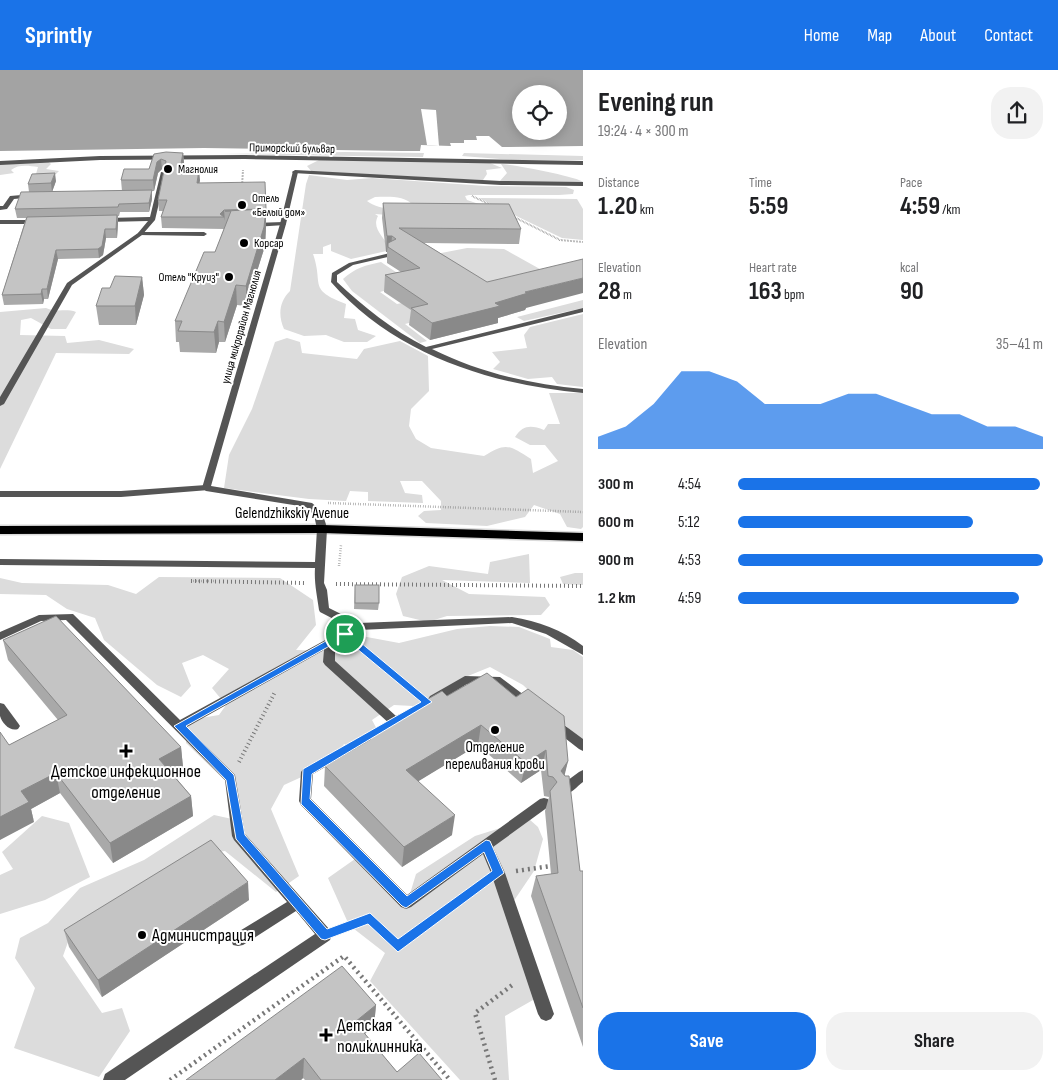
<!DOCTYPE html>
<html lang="en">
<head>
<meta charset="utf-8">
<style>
  body { margin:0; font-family:"Sofia Sans Condensed",sans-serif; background:#f2f2f2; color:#202124; height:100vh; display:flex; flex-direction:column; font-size:19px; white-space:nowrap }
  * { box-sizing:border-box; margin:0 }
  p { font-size:16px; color:#757577 }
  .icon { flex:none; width:28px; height:28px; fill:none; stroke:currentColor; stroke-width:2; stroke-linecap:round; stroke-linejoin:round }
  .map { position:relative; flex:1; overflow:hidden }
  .drawer { display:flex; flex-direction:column; background:#fff; width:475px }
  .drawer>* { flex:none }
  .buttons { position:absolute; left:512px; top:15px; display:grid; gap:10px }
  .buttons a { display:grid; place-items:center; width:55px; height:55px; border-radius:50%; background:#fff; box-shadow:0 2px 12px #0003; font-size:25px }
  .pin { position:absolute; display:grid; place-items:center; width:42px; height:42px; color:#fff; margin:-21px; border:2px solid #fff; border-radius:50%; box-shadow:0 1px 5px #0007 }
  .round { display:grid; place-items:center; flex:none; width:52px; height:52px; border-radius:20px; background:#f2f2f2 }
  .headline { display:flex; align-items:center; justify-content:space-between; height:85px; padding:0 15px }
  h1 { font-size:28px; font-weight:700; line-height:38px }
  .metrics { display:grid; grid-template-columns:repeat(3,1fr); gap:8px; height:85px; padding:5px 15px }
  .metrics div { display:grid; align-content:center }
  .metrics b { font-size:25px; font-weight:700 }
  .metrics small { font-size:14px; font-weight:400 }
  .metrics p { font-size:14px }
  .chart { height:140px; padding:10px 15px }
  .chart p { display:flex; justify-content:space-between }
  .chart svg { width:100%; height:90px; margin-top:5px; fill:#1a73e8; opacity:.7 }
  .primary-button { display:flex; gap:10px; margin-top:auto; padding:10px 15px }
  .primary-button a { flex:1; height:58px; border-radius:20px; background:#1a73e8; color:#fff; font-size:20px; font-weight:700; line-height:58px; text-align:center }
  .primary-button a+a { background:#f2f2f2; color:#202124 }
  ul { padding:0 15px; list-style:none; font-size:16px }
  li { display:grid; grid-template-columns:80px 60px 1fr; align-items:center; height:38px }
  li i { height:12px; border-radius:6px; background:#1a73e8 }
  header { display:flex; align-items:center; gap:30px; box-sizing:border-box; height:70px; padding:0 25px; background:#1a73e8; color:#fff }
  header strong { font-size:24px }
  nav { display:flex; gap:28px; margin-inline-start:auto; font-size:18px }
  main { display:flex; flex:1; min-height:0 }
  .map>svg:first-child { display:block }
  .green { fill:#dcdcdc; fill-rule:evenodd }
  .water { fill:#a3a3a3; fill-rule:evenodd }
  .pier { fill:#fff }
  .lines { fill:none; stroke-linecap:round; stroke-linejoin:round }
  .primary-casing { stroke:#dbdbdb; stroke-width:3 }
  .path-far3 { stroke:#777; stroke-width:2; stroke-dasharray:0.5 1; stroke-linecap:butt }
  .path-far2 { stroke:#777; stroke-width:2.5; stroke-dasharray:0.5 2; stroke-linecap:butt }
  .path-far1 { stroke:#777; stroke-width:4; stroke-dasharray:1 3; stroke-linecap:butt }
  .path { stroke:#777; stroke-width:4.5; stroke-dasharray:2 4; stroke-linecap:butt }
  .service { fill:#555; fill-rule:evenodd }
  .pedestrian { fill:#555; fill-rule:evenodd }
  .minor { fill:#555; fill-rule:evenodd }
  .primary { fill:#000; fill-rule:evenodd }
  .wall { fill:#a9a9a9 }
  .shaded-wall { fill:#898989 }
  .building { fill:#c4c4c4; stroke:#898989 }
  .route { fill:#1a73e8; stroke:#fff; fill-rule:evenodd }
  .poi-dot { fill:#000; stroke:#fff; stroke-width:2 }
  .labels { text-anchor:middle; stroke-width:4; stroke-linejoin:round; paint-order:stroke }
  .far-street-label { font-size:12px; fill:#000; stroke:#fff }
  .far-poi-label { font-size:12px; fill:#000; stroke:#fff; text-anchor:start }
  .street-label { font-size:15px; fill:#000; stroke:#fff }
  .poi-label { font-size:15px; fill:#000; stroke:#fff }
  .near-poi-label { font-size:18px; fill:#000; stroke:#fff; text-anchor:start }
</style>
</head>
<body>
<header>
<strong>Sprintly</strong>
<nav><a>Home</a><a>Map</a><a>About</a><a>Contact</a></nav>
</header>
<main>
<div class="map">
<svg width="583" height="1010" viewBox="0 0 583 1010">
  <rect width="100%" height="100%" fill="#fff"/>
  <g class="green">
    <path d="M346,82l78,1 -1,4 -204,-3z"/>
    <path d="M464,83l119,3v4h-71l-50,-4z"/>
    <path d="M45,89l6,5 -5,5 13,2 -4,4 -19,-1 2,-7c-9,-1 -19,-3 -27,3l3,3 -14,2v-10l12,-4z"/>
    <path d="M321,89l169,4 12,5 -16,2 1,4 -4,6 -171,-8 -5,-6z"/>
    <path d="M501,94c10,0 78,13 82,18h-84l8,-9z"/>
    <path d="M309,105l38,5 25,-2 114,8 80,1 8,3 -1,4 -14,1h-90l-4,1 2,4 15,5 -94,10 -13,-1 3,2c-7,13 7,22 13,34l-40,9 -20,-8v-7l-8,3v7h-10c11,31 -6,35 33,50l-2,14 11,1 3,11 18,6 -9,6h-23l-18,-7 -22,1 -20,-7c-6,-14 -5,-27 6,-38l16,-107zM375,127c14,0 29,-2 39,9 -17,2 -32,6 -47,-5z"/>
    <path d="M479,128l98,1 6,10v31l-21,-2z"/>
    <path d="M467,178l37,1 52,29 -64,14 -61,-37z"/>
    <path d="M381,192l31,21 -32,9 17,12 10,-2 22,16 -24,6 22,17 -7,2 -68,-52 -9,-12c12,-11 23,-14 38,-17z"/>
    <path d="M583,230v8l-59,13 -7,-4z"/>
    <path d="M46,238c11,5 20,0 30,4l-10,17h-15l-20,-11 -10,2 -1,15 45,1 2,7 32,-3 35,9 -5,5 -73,-1 -56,116v-157z"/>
    <path d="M583,244v73l-26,-3 -5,-7 -24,2 -35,-10 7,-7 -8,-10 35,-4 -3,-13 6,-8z"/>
    <path d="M287,268l13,4 2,11 55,6 7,-10 36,-8 28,15 1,35 -18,18 -2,17 7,13 15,9 53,8c22,-14 25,-11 47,3l2,14 25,-12 -13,-16h-15l-15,-8c8,-12 16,-12 29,-7l4,-6h12l-11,-31h34v134l-2,2 -14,-2 -7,-13 -26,-9 -9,12 -38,9 -61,-3 -8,-7 6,-5 17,-1v-9l-19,-20h-22l5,12 17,2 1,8 -55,-2v-9l-18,-1 -4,10 -37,-2 -85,-11 5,-33 23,-46 23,-67z"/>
    <path d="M529,484l1,29 -88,-3 27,14 76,3 5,8 -9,10 -94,1 -19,6 -25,-6 -7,-22 6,-17 27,-11 59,8 2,-12z"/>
    <path d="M575,503h8v12l-20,-1 -3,-7z"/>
    <path d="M159,507l121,1 33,22 3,25 -20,25 34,1 26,-16 43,8 58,-14 33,-3 29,1 31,12 1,8 22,3 10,7v85l-60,-57 -33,-18 -27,11 -31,29 -38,-2 -22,15 8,15 -19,14 -17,-5 -14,20 -46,21 -13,24 28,67 -23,16 -51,-41 -26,4 -131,87 -5,14 39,57 20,-5 8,23 -31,46 -85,-29 21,-60 -20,-30 5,-20 28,-15 32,-35 64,-28 70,-45 27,6 -4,-29 -51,-49 1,-19 14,-6 18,-3 7,-10 -14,-17 17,-19 -26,-14 -21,8 9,23 -10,11 -24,-12 -53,-45 -9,-22 -28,-9 -21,-14 -46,-1v-16l22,5 86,2 28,9z"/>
    <path d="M42,746l27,7 21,54 -45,23 -45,14v-39l13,-6 -11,-17z"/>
    <path d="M529,749l9,8 5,12 -9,32 -25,37 31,88 -35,20 4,64h-49l-90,-99 15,-28 -36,-28 -21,-47 27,-19 54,38 7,-23 59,-38z"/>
  </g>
  <path class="water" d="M0,0h583v76l-81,1 -13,-11h-13l1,4h-13v3h-14l1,3 -30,-1 -1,6h-18l-198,-3 -204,3zM521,24h38v37h-38z"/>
  <path class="pier" d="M421,39l15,1 3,36 -12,-1z"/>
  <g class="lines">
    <defs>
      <path id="primary" d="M322,455l261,8v8l-261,-8 -322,1v-8z"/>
    </defs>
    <use href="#primary" class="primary-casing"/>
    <g class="path-far3">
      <path d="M242,116l1,-16"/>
      <path d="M472,126l19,9"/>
      <path d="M514,147l46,23 23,2"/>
    </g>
    <g class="path-far2">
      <path d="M328,433l255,9"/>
      <path d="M339,496l2,-21"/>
      <path d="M191,511h24"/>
    </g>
    <g class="path-far1">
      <path d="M191,511l114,2"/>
      <path d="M336,514l247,2"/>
      <path d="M357,574l62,52"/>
      <path d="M239,692l36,-70"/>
    </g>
    <g class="path">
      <path d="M516,801l35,-5"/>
      <path d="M341,859l29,-11 28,29 85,-63"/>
      <path d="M170,1010l174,-124 106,124"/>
      <path d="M495,1010l-20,-67 40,-30"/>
    </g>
    <g class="service">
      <path d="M295,100l206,11 82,1v4l-82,-1 -208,-12 -1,-1z"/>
      <path d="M33,124l3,2 -1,1 -21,2 -7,10 -7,1v-4h3l7,-10z"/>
      <path d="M283,152l3,2 -1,1 -31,2 -3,-2 3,-2z"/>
      <path d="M140,162h64l3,2 -3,2 -66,-1v-2z"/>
      <path d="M390,183l3,2 -1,1 -39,9 -16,10v7c27,25 55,48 89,65l157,-39v4l-151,37c48,24 98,35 151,40v4c-92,-8 -189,-39 -252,-111l1,-9 17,-10z"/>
      <path d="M206,415l3,1 1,2 -1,2 -88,7h-121v-6h121z"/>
      <path d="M322,456l5,3 -3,54 3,7 2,18 30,15 153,-6c26,4 50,13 71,29v9l-37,-21 -34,-11 -153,7 -24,14v17l61,55 8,-4 4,1 2,3c-4,6 -12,11 -19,9l-66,-60 -2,-3 1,-12 -137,77 48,48 10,59 85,96 2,5 -2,5 -205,140h-22l2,-6 210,-140 -19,-23 -53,34 -5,1 -5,-1 -2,-5 2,-5 54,-33 -53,-62 -2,-4 -7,-56 -159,-160 -25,1 -41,19v-8l39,-17 34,-1 107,106 169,-93 -29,-15 -1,-2c-2,-15 -5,-27 -4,-42l-315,-3v-6l315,3 2,-33z"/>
      <path d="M465,606l35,1 32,24 2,3 -2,3h-8l-30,-23h-27l-29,18h-8l-2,-3 2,-3z"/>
      <path d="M0,633l4,1 14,19 2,3 -2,3c-8,3 -16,-6 -18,-13 0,-4 0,-10 0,-13z"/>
      <path d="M556,651l4,1 23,17v12l-4,-2 -27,-21 -2,-3 2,-3z"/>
      <path d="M376,658l4,1 2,3 -2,3 -67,39 -2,25 96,96 133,-96 4,-1 4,1 2,4 -2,4 -55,40 12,26 49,141 -3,5 -5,2 -5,-2 -3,-5 -47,-141 -8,-19 -72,53 -5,2 -5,-2 -100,-102 -2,-4 2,-29 2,-3z"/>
      <path d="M583,700v12c-7,5 -14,15 -23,12l-2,-4 2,-4 19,-14z"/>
    </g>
    <path class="pedestrian" d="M245,85l338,6v4l-338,-6 -145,1 -100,5v-4l100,-5z"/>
    <g class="minor">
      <path d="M293,101l5,1 -12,52 -75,262 101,17c9,7 13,15 15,26l-5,3 -5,-3 -3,-14 -8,-8 -100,-16 -4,-3 78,-264z"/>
      <path d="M161,102l5,1 -11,47 -13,15 -70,50 -68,119 -4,2v-9l67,-114 71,-50 10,-12 -42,1 -3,-2 3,-2 44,-1z"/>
      <path d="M0,150h39l3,2 -3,2h-39z"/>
    </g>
    <use href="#primary" class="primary"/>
  </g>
  <g class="wall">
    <path d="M183,83l1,10 -1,6 17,11 -1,3 67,26v18l-1,19 -19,60 -9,-1 -12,37h-6l-3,11 -36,-1 -1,-10h-3l-1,-21 40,-69 9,-23 -62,-1 -1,-11 2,-6h-4l-1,-11 6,-30 -2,-1 -4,4 -4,18h-2v8l-3,13h-29l-1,4h-1v7l-1,15h-11l-3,17 -4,3 -41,1 -10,40h-4l-1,5 -39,1 -2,-10 24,-77h-9l-2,-9 14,-17 -1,-8 28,-3 -4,11 70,-1 -1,-11 28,-11 5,-15z"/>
    <path d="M383,133l138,26 -2,15 -95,-1 102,65 -1,2 -27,8v5l-68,17 -21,-15 2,-15 -27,-18 1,-17 16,-3 -14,-9v-11h-1l-4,-34z"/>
    <path d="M142,207l2,18 -8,30h-37l-3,-19 14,-18z"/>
    <path d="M355,515l24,18 -1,7 -24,-1z"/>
    <path d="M3,570l178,107 2,20 -11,6 19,23 2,20 -80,47 -53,-70 -29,16 3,13 -25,-77 49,-25 -50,-60z"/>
    <path d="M447,626l121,65 -4,14 16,96h3v176l-52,-151 5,-20 15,-2 -6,-63 4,-14 -5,-1 -3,-26 -20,13 -43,-38 -60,36 34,54 -50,32 -78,-81 1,-20 41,-24v-8z"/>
    <path d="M249,830l-147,97 -33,-50 -5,-17z"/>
    <path d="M376,935l-2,21 -9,8 32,38 45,8h-137l-2,-2 -2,2h-115z"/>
  </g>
  <g class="shaded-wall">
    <path d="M183,83l1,10 -3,17 -1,-11z"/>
    <path d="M161,89l1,10 -4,4 -4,18 -1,-11 4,-18z"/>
    <path d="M199,99l1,11 -2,14 -1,-11z"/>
    <path d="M55,103l1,8 -4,11 -1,-9z"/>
    <path d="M152,120v9l-3,13v-9z"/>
    <path d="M266,139v18l-1,19 -19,60v-20z"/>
    <path d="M224,140l1,11 -1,-4 -4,-3z"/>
    <path d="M117,145l1,8 -1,15 -1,-9z"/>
    <path d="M105,159l1,9 -3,17 -4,3 -1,-9z"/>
    <path d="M387,166h5l-1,13 -3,-6 -1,9h-1z"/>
    <path d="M56,180l2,9 -10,40 -1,-10z"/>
    <path d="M142,207l2,18 -8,30 -1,-19z"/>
    <path d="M583,208v15l-57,15 -1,2 -27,8v5l-68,17 2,-17 63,-20 30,-11z"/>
    <path d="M236,215l1,20 -12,37 -1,-20z"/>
    <path d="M42,219l2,10 -1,5 -2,-10z"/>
    <path d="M218,251l1,21 -3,11 -2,-21z"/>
    <path d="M481,655l-3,20 -74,45 2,-20z"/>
    <path d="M181,677l2,20 -21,12 -3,-20z"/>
    <path d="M546,680l-5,20 -20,13 5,-20z"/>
    <path d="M568,691l-5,21 -2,-11z"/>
    <path d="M56,703l4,20 -29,16 3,13 -34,18v-23l21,-26z"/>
    <path d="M191,726l2,20 -80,47 -3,-20z"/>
    <path d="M455,745l-3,20 -50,32 2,-20z"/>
    <path d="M248,812l1,18 -147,97 -4,-17z"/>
    <path d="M376,935l-2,21 -21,17 2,-21z"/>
    <path d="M304,988l-1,20 -2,2h-26z"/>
  </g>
  <g class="building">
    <path d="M166,82l17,1 -3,16h19l-2,14 68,-1 1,27 -42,1 -4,4 4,3h-63l6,-17h-9l8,-39 -5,-2 -4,3 -4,18h-32l3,-11h25l5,-15z"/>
    <path d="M55,103l-4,10 -23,1 4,-10z"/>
    <path d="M152,120l-3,13 -30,1 -1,3 -103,2 6,-17z"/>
    <path d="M383,133l126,1 12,25 -122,-1 88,54 96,-23v19l-58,14 3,1 -33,10 5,3 -68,17 -21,-15 17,-4 -43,-29 35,-7 -32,-21v-4l8,-4 -4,-3h-5z"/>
    <path d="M266,139l-2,18 -18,59 -10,-1 -12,37 -6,-1 -4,11 -36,-1 4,-10h-7l29,-69h11l16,-41h-6z"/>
    <path d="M117,145l-1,14h-11l-3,17 -4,3 -42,1 -9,39h-5l-1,5 -39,1 25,-78z"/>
    <path d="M115,206l27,1 -7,29h-39l6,-18h8z"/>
    <rect x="355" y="515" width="24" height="18"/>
    <path d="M56,546l125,131 -22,12 32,37 -81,47 -54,-70 -35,18 8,11 -29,15v-85l9,13 58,-30 -64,-75z"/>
    <path d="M487,603l29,24 12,-8 36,27 4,45 -7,10 4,5h4l11,95h3v137l-47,-132 22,-3 -8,-82 7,-9 -4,-5 -5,-1 -2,-26 -20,13 -45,-38 -75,45 49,45 -51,32 -79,-81 46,-27 -5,-5 76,-43 5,5z"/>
    <path d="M211,770l37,42 -150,98 -34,-50z"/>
    <path d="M342,896l34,39 -21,17 42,50 22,-19 23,27h-121l-17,-22 -29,22h-89z"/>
  </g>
  <path class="route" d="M342,562h6l84,70 -120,72 -2,25 97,97 79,-56 4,1 14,32 -106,79 -30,-28 -43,16 -4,-1 -85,-100 -10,-59 -52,-54zM344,568l77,64 -118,67 -2,35 101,102 4,2 78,-56 8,19 -94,68 -28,-26 -43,16 -82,-94 -11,-60 -48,-49z"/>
  <g class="poi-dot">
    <circle cx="168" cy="99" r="5"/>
    <circle cx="242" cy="135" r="5"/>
    <circle cx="244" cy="173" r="5"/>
    <circle cx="229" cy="207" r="5"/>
    <circle cx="495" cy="660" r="5"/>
    <path d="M123.5 673.5h5v5h5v5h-5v5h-5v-5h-5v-5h5z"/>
    <circle cx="142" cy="865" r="5"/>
    <path d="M323.5 957.5h5v5h5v5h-5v5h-5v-5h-5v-5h5z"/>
  </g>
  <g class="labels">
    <g class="far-street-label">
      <text transform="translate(292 78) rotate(1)" y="4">Приморский бульвар</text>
      <text transform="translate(241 257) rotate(-74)" y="4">улица микрорайон Магнолия</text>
    </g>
    <g class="far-poi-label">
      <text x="178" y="103">Магнолия</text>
      <text x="252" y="132">Отель<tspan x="252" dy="14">«Белый дом»</tspan></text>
      <text x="254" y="177">Корсар</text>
      <text x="219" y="211" text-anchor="end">Отель "Круиз"</text>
    </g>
    <g class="street-label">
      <text x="292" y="448">Gelendzhikskiy Avenue</text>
    </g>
    <g class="poi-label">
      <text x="495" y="682">Отделение<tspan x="495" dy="17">переливания крови</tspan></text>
    </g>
    <g class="near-poi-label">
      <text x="126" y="707" text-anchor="middle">Детское инфекционное<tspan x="126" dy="21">отделение</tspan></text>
      <text x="152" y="871">Администрация</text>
      <text x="337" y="961">Детская<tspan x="337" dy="21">поликлинника</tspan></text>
    </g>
  </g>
</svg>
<div class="buttons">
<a><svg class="icon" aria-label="locate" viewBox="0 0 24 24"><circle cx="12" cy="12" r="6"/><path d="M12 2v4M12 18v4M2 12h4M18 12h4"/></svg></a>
</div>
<div class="pin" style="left:345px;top:564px;background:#1e9e55"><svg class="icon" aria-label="arrive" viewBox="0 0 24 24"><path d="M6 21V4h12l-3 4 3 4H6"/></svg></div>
</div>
<section class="drawer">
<div class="headline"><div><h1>Evening run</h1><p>19:24 · 4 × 300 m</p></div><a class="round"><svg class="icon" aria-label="share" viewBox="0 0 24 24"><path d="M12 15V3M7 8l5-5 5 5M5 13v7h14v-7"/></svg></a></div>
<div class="metrics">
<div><p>Distance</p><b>1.20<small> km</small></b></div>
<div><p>Time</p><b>5:59</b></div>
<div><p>Pace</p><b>4:59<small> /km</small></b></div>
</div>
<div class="metrics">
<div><p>Elevation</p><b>28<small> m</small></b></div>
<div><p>Heart rate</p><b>163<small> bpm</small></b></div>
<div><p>kcal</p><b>90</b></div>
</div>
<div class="chart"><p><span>Elevation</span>35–41 m</p>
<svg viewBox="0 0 160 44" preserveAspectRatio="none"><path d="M0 44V38L10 33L20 22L30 6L40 6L50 11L60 22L70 22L80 22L90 17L100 17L110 22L120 27L130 27L140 33L150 33L160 38V44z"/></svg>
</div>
<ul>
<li><b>300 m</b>4:54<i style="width:99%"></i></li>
<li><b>600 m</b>5:12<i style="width:77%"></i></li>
<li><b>900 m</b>4:53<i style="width:100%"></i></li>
<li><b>1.2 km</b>4:59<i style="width:92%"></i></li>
</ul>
<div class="primary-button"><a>Save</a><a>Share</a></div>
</section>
</main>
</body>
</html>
